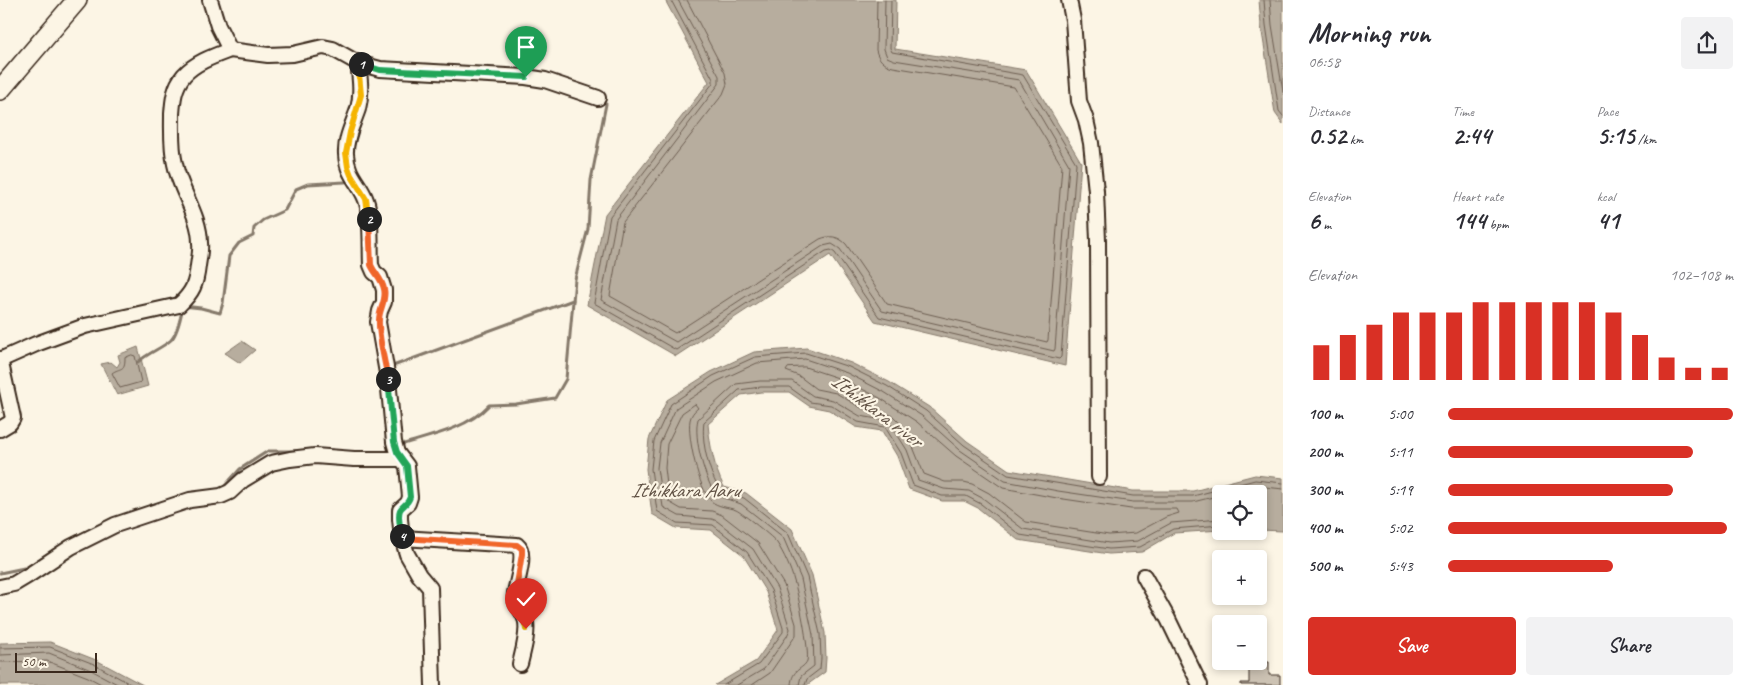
<!DOCTYPE html>
<html lang="en">
<head>
<meta charset="utf-8">
<style>
  body { margin:0; font-family:Caveat,sans-serif; background:#f2f2f3; color:#2b2b33; height:100vh; display:flex; flex-direction:column; font-size:19px; white-space:nowrap }
  * { box-sizing:border-box; margin:0 }
  p { font-size:16px; color:#7c7c81 }
  .icon { flex:none; width:28px; height:28px; fill:none; stroke:currentColor; stroke-width:2; stroke-linecap:round; stroke-linejoin:round }
  .map { position:relative; flex:1; overflow:hidden }
  .panel { display:flex; flex-direction:column; background:#fff; width:475px }
  .panel>* { flex:none }
  .buttons { position:absolute; left:1212px; top:485px; display:grid; gap:10px }
  .buttons a { display:grid; place-items:center; width:55px; height:55px; border-radius:5px; background:#fff; box-shadow:0 2px 8px #0003; font-size:25px }
  .scale { position:absolute; left:15px; bottom:12px; width:82px; box-sizing:border-box; padding-left:5px; border:2px solid #3b2a1e; border-top:0; font-size:14px; line-height:18px; white-space:nowrap; color:#3b2a1e; -webkit-text-stroke:4px #fcf5e5; paint-order:stroke }
  .pin { position:absolute; display:grid; place-items:center; width:42px; height:42px; color:#fff; margin:-51px -21px; border-radius:50% 50% 50% 0; rotate:-45deg; box-shadow:0 0 5px #0007 }
  .pin .icon { rotate:45deg }
  .km { position:absolute; width:25px; height:25px; margin:-12px; border-radius:50%; background:#222; color:#fff; font-size:14px; line-height:25px; text-align:center }
  .round { display:grid; place-items:center; flex:none; width:52px; height:52px; border-radius:5px; background:#f2f2f3 }
  .headline { display:flex; align-items:center; justify-content:space-between; height:85px; padding:0 25px }
  h1 { font-size:28px; font-weight:700; line-height:38px }
  .stats { display:grid; grid-template-columns:repeat(3,1fr); gap:8px; height:85px; padding:5px 25px }
  .stats div { display:grid; align-content:center }
  .stats b { font-size:25px; font-weight:700 }
  .stats small { font-size:14px; font-weight:400 }
  .stats p { font-size:14px }
  .chart { height:140px; padding:10px 25px }
  .chart p { display:flex; justify-content:space-between }
  .chart svg { width:100%; height:90px; margin-top:5px; stroke:#d93025; stroke-width:6 }
  .primary-button { display:flex; gap:10px; margin-top:auto; padding:10px 25px }
  .primary-button a { flex:1; height:58px; border-radius:5px; background:#d93025; color:#fff; font-size:20px; font-weight:700; line-height:58px; text-align:center }
  .primary-button a+a { background:#f2f2f3; color:#2b2b33 }
  ul { padding:0 25px; list-style:none; font-size:16px }
  li { display:grid; grid-template-columns:80px 60px 1fr; align-items:center; height:38px }
  li i { height:12px; border-radius:6px; background:#d93025 }
  main { display:flex; flex:1; min-height:0 }
  .map>svg:first-child { display:block }
  .water { fill:#b7ad9e; stroke:#85796b }
  .lines { fill:none; stroke-linecap:round; stroke-linejoin:round }
  .shore { stroke:#6d5e51; stroke-width:1 }
  .stream { stroke:#85796b; stroke-width:3 }
  .building { fill:#ccc2b3; stroke:#3b2a1e }
  .street-casing { stroke:#3b2a1e; stroke-width:18 }
  .secondary-casing { stroke:#3b2a1e; stroke-width:22 }
  .street { stroke:#fcf5e5; stroke-width:14 }
  .secondary { stroke:#fcf5e5; stroke-width:19 }
  .split-1-casing { stroke:#fff; stroke-width:10 }
  .split-2-casing { stroke:#fff; stroke-width:10 }
  .split-3-casing { stroke:#fff; stroke-width:10 }
  .split-4-casing { stroke:#fff; stroke-width:10 }
  .split-5-casing { stroke:#fff; stroke-width:10 }
  .split-6-casing { stroke:#fff; stroke-width:10 }
  .split-1 { stroke:#22a559; stroke-width:6 }
  .split-2 { stroke:#f5b400; stroke-width:6 }
  .split-3 { stroke:#f0652b; stroke-width:6 }
  .split-4 { stroke:#22a559; stroke-width:6 }
  .split-5 { stroke:#f0652b; stroke-width:6 }
  .split-6 { stroke:#f5b400; stroke-width:6 }
  .labels { text-anchor:middle; stroke-width:4.5; stroke-linejoin:round; paint-order:stroke }
  .water-label { font-size:21px; font-style:italic; fill:#605144; stroke:#fcf5e5 }
</style>
</head>
<body>
<main>
<div class="map">
<svg width="1283" height="685" viewBox="0 0 1283 685">
  <rect width="100%" height="100%" fill="#fcf5e5"/>
  <filter id="ink" filterUnits="userSpaceOnUse"><feTurbulence type="fractalNoise" baseFrequency=".02" numOctaves="2"/><feDisplacementMap in="SourceGraphic" scale="10" xChannelSelector="R" yChannelSelector="G"/><feConvolveMatrix kernelMatrix="1 2 1 2 8 2 1 2 1" color-interpolation-filters="sRGB"/></filter>
  <g filter="url(#ink)">
    <g class="water">
      <path d="M665,0h231l-1,49 131,21 55,92 -16,204 -190,-45 -45,-66 -154,101 -89,-51 18,-91 104,-132z"/>
      <path d="M1259,0h24v124l-8,-11 -14,-87z"/>
      <path d="M242,341l13,9 -15,13 -15,-10z"/>
      <path d="M138,347l10,39 -31,9 -16,-31 10,-2 6,5 3,-5 -2,-7z"/>
      <path d="M807,348l44,15 38,19 40,25 38,34 42,29 124,21h60l62,-16 28,3v53l-24,-1v-36h-38v36l-47,3 -32,19 -33,2 -91,-14 -40,-32 -14,-7h-22l-33,-12 -12,-33 -15,-25 -26,-4 -27,-17 -20,-4 -20,-14h-28l-20,3 -33,29c2,22 6,43 16,63l22,6 46,36 20,46 13,58 1,25 -1,14 -18,13h-92l41,-24 22,-31 -12,-38 -23,-37 -32,-25 -35,-2 -24,-14 -6,-45 3,-30 18,-39 44,-28 43,-20z"/>
      <path d="M50,642l46,18 47,25h-143v-42z"/>
    </g>
    <g class="lines">
      <g class="shore">
        <path d="M671,0l42,79v4l-103,133 -16,87 82,47 150,-99 5,-1 4,3 44,64 180,42 2,-2 15,-194 -53,-88 -131,-23 -2,-4 1,-48"/>
        <path d="M678,0l41,76v8l-103,135 -15,81 75,42 147,-96 9,-2 8,5 42,62 172,40 1,-2 14,-184 -50,-85 -125,-20 -7,-3 -3,-8 1,-49"/>
        <path d="M687,0l38,73 2,11 -4,10 -100,128 -13,74 65,37 145,-94c10,-4 18,-3 26,5l41,60 160,38 1,-2 14,-174 -48,-79 -121,-20c-9,-2 -15,-8 -17,-17l1,-50"/>
        <path d="M1264,0l2,25 13,86 4,5"/>
        <path d="M1270,0l2,25 11,67"/>
        <path d="M132,355l3,1 6,26 -21,6 -8,-15c8,-6 13,-1 13,-15z"/>
        <path d="M805,367l39,13 36,18 37,24 39,34 47,32 54,10 74,11h46l2,4 -13,4 -30,16 -27,2 -83,-13 -37,-29 -17,-9 -8,-2h-19l-21,-8 -11,-27 -15,-26 -5,-5 -7,-3 -23,-4 -27,-16 -20,-4 -17,-13 -13,-5 2,-3z"/>
        <path d="M1226,494l30,-8 27,3"/>
        <path d="M0,648l50,-1 44,17 38,21"/>
        <path d="M0,655l49,-2 42,17 28,15"/>
        <path d="M0,662l47,-1 41,16 15,8"/>
        <path d="M724,685l35,-21 24,-32v-4l-12,-38 -24,-38 -34,-27 -36,-2 -20,-12 -6,-42 3,-28 17,-37 42,-28 42,-19 51,-4 43,14 38,19 39,25 38,34 44,30 125,21h60l62,-16 28,3"/>
        <path d="M737,685l27,-16 23,-33 3,-7 -13,-41 -24,-39 -36,-28 -5,-2 -33,-3 -16,-9 -6,-39 3,-25 16,-35 40,-26 41,-19 48,-4 42,14 37,19 38,24 38,34 45,31 53,10 75,11h60l28,-7"/>
        <path d="M752,685l18,-12 26,-38v-11l-12,-39 -26,-42 -36,-28 -10,-4 -31,-2 -12,-7 -4,-34 2,-24 15,-31 13,-9 3,4c-4,3 -7,7 -8,12 -3,17 9,69 21,81 7,6 17,6 25,9 5,2 39,29 41,33 7,11 14,26 17,38 4,12 16,70 13,80 -4,9 -15,7 -16,24"/>
        <path d="M799,685l2,-9 13,-10 -1,-31 -12,-56 -18,-42 -42,-33 -25,-9c-11,-15 -23,-57 -18,-76l38,-35 24,-3h32l21,15 20,4 27,16 24,4 6,3 17,27 11,30 26,9 25,2 15,8 39,30 86,14 29,-2 33,-18 50,-4"/>
        <path d="M805,685l2,-6 13,-10 1,-11 -1,-24 -13,-57 -19,-44 -44,-35 -24,-7c-11,-19 -19,-48 -16,-69l35,-32 22,-3h28l21,15 21,3 27,17 27,5 16,26 12,32 29,11h24l15,8 39,31 89,14 31,-2 33,-18 48,-4"/>
      </g>
      <g class="stream">
        <path d="M138,362c10,-9 24,-14 33,-22 7,-7 10,-24 12,-34l18,2 19,5 3,-10 6,-47 10,-13 14,-7 1,-8 9,-8 22,-10 11,-21 12,-5 37,-2"/>
        <path d="M394,375l-1,-9 180,-66"/>
        <path d="M400,445c30,-9 67,-16 89,-40l27,-1 39,-6 11,-19 9,-100 13,-50 3,-49 15,-76"/>
        <path d="M221,490l19,-21 28,-18h32"/>
        <path d="M148,507l18,-6"/>
        <path d="M0,573l24,-5"/>
        <path d="M15,575l43,-28"/>
      </g>
    </g>
    <path class="building" d="M1249,662h20v13h11v10h-39v-2h8z"/>
    <g class="lines">
      <defs>
        <g id="street">
          <path d="M210,0l8,26 12,24 38,5 25,-1 30,-7 10,2 25,14 22,6 146,8 19,3 53,18"/>
          <path d="M1069,0l4,20 6,81 7,19 5,23 5,48 2,50 1,236"/>
          <path d="M358,63c2,16 4,31 0,46 -5,15 -13,30 -12,45 1,22 14,29 20,46 6,16 4,47 5,65l3,7 6,5 4,13v12l-4,9 -2,11 10,57 6,63 3,11 10,13 3,31 -2,6 -8,7v9l2,19 5,16 12,21 11,13 3,97"/>
          <path d="M0,359l13,59 -3,5 -10,6"/>
          <path d="M0,360l36,-16 49,-18 94,-21c14,-13 17,-21 19,-39 1,-8 3,-16 2,-23 0,-28 -20,-52 -25,-79 -4,-16 -3,-33 -3,-50 1,-14 2,-27 12,-39 12,-13 30,-19 46,-25"/>
          <path d="M402,538l115,7c10,8 0,35 -2,48 -1,11 9,18 11,29 2,13 -3,29 -6,42"/>
          <path d="M1144,576l24,43 32,66"/>
          <path d="M0,587l14,-3 15,-9 42,-28 44,-22 75,-25 31,-4 9,-4 13,-12 28,-17 19,-4 25,-3 39,3h47"/>
        </g>
        <path id="secondary" d="M0,90l77,-90"/>
      </defs>
      <use href="#street" class="street-casing"/>
      <use href="#secondary" class="secondary-casing"/>
      <use href="#street" class="street"/>
      <use href="#secondary" class="secondary"/>
    </g>
  </g>
  <g class="lines" filter="url(#ink)">
    <defs>
      <path id="split-1" d="M361,64l19,6 146,7"/>
      <path id="split-2" d="M361,64l-3,-1 3,32 -11,37 -4,21 2,14 3,8 15,24 3,20"/>
      <path id="split-3" d="M369,219l2,46c4,9 11,14 13,24 3,11 -5,20 -5,31 -1,16 6,42 9,59"/>
      <path id="split-4" d="M388,379l6,63 3,10 10,14 3,31c-2,7 -7,8 -10,13 -3,7 1,19 2,26"/>
      <path id="split-5" d="M402,536v2l115,7 5,4v5l-6,36"/>
      <path id="split-6" d="M516,590c-2,15 9,24 10,39"/>
    </defs>
    <use href="#split-1" class="split-1-casing"/>
    <use href="#split-2" class="split-2-casing"/>
    <use href="#split-3" class="split-3-casing"/>
    <use href="#split-4" class="split-4-casing"/>
    <use href="#split-5" class="split-5-casing"/>
    <use href="#split-6" class="split-6-casing"/>
    <use href="#split-1" class="split-1"/>
    <use href="#split-2" class="split-2"/>
    <use href="#split-3" class="split-3"/>
    <use href="#split-4" class="split-4"/>
    <use href="#split-5" class="split-5"/>
    <use href="#split-6" class="split-6"/>
  </g>
  <g class="labels">
    <g class="water-label">
      <text transform="translate(877 410) rotate(37)" y="7">Ithikkara river</text>
      <text x="685" y="497">Ithikkara Aaru</text>
    </g>
  </g>
</svg>
<div class="buttons">
<a><svg class="icon" aria-label="locate" viewBox="0 0 24 24"><circle cx="12" cy="12" r="6"/><path d="M12 2v4M12 18v4M2 12h4M18 12h4"/></svg></a>
<a>+</a>
<a>−</a>
</div>
<div class="scale">50 m</div>
<div class="pin" style="left:526px;top:77px;background:#1e9e55"><svg class="icon" aria-label="arrive" viewBox="0 0 24 24"><path d="M6 21V4h12l-3 4 3 4H6"/></svg></div>
<div class="pin" style="left:526px;top:629px;background:#d93025"><svg class="icon" aria-label="check" viewBox="0 0 24 24"><path d="M5 12l5 5 9-10"/></svg></div>
<b class="km" style="left:361px;top:64px">1</b>
<b class="km" style="left:369px;top:219px">2</b>
<b class="km" style="left:388px;top:379px">3</b>
<b class="km" style="left:402px;top:536px">4</b>
</div>
<section class="panel">
<div class="headline"><div><h1>Morning run</h1><p>06:58</p></div><a class="round"><svg class="icon" aria-label="share" viewBox="0 0 24 24"><path d="M12 15V3M7 8l5-5 5 5M5 13v7h14v-7"/></svg></a></div>
<div class="stats">
<div><p>Distance</p><b>0.52<small> km</small></b></div>
<div><p>Time</p><b>2:44</b></div>
<div><p>Pace</p><b>5:15<small> /km</small></b></div>
</div>
<div class="stats">
<div><p>Elevation</p><b>6<small> m</small></b></div>
<div><p>Heart rate</p><b>144<small> bpm</small></b></div>
<div><p>kcal</p><b>41</b></div>
</div>
<div class="chart"><p><span>Elevation</span>102–108 m</p>
<svg viewBox="0 0 160 44" preserveAspectRatio="none"><path d="M5 44V27M15 44V22M25 44V17M35 44V11M45 44V11M55 44V11M65 44V6M75 44V6M85 44V6M95 44V6M105 44V6M115 44V11M125 44V22M135 44V33M145 44V38M155 44V38"/></svg>
</div>
<ul>
<li><b>100 m</b>5:00<i style="width:100%"></i></li>
<li><b>200 m</b>5:11<i style="width:86%"></i></li>
<li><b>300 m</b>5:19<i style="width:79%"></i></li>
<li><b>400 m</b>5:02<i style="width:98%"></i></li>
<li><b>500 m</b>5:43<i style="width:58%"></i></li>
</ul>
<div class="primary-button"><a>Save</a><a>Share</a></div>
</section>
</main>
</body>
</html>
